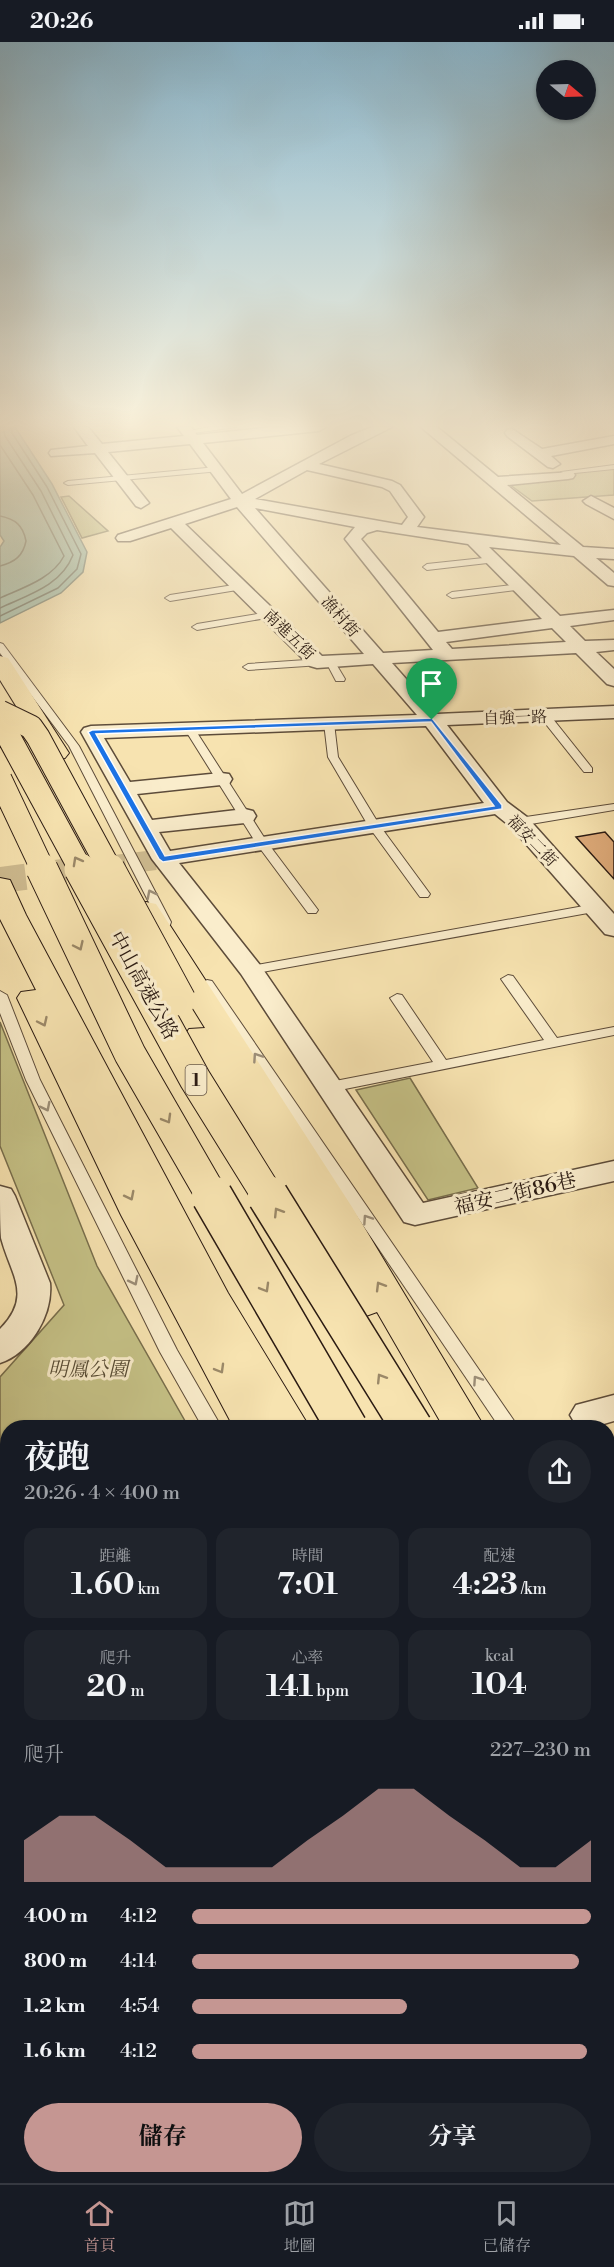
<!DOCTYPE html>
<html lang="zh-TW">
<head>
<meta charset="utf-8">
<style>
  body { margin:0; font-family:"Libre Bodoni","Noto Serif TC",serif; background:#20242c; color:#f1f3f6; height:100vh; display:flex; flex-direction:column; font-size:22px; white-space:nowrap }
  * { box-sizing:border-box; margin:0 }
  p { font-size:20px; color:#9ea1a6 }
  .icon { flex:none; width:33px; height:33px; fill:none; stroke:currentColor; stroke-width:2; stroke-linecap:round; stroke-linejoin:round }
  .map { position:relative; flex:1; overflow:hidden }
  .details { position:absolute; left:0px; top:1378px; width:615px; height:764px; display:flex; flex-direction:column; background:#171b24; border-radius:24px 24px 0 0; box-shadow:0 2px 4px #0004 }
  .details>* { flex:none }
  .needle { width:39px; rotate:109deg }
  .controls { position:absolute; left:536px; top:18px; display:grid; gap:12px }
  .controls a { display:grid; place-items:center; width:60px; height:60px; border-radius:50%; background:#171b24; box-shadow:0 2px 4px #0004; font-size:30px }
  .pin { position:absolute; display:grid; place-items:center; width:51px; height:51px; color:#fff; margin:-62px -26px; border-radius:50% 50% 50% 0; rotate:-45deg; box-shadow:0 0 6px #0007 }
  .pin .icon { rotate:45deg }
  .round { display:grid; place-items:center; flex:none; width:63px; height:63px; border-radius:32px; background:#20242c }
  .headline { display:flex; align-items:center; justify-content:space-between; height:102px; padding:0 24px }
  h1 { font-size:33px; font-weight:700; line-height:45px }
  .stats { display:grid; grid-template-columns:repeat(3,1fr); gap:9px; height:102px; padding:6px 24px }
  .stats div { display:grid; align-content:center; border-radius:15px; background:#20242c; text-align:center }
  .stats b { font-size:30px; font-weight:700 }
  .stats small { font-size:16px; font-weight:400 }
  .stats p { font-size:16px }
  .chart { height:168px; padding:12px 24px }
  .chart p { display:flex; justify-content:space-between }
  .chart svg { width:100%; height:108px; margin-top:6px; fill:#c59692; opacity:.7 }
  .cta { display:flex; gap:12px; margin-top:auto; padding:12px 24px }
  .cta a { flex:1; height:69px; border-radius:36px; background:#c59692; color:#111; font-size:24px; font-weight:700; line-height:69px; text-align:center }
  .cta a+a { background:#20242c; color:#f1f3f6 }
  ul { padding:0 24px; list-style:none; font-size:20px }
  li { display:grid; grid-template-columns:96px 72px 1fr; align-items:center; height:45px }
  li i { height:15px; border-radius:8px; background:#c59692 }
  .status { display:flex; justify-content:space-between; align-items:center; height:42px; padding:0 30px; background:#171b24; direction:ltr }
  .status svg { height:16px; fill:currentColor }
  .tab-bar { display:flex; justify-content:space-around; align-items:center; height:84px; border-top:2px solid #363941; background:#171b24; font-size:16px; color:#9ea1a6 }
  .tab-bar a { display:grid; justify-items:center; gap:3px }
  .tab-bar .selected { color:#c59692 }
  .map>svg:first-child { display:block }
  .green { fill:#c5c186; stroke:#786e4c; stroke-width:1.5 }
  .water { fill:#9dbeac; stroke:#6f7c6e; stroke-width:1.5 }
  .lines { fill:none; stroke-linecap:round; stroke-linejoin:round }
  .shore { stroke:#646c5f; stroke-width:1.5 }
  .building { fill:#dca978; stroke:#2a1a12; stroke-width:1.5 }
  .minor-tunnel-far1 { stroke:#cebb90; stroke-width:20; stroke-dasharray:20 10; stroke-linecap:butt }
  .minor-tunnel { stroke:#cebb90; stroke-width:26; stroke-dasharray:26 14; stroke-linecap:butt }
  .service-casing { stroke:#5d4c3a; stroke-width:2 }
  .minor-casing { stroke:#5d4c3a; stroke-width:3 }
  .motorway-casing { stroke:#2a1a12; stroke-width:2 }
  .service { fill:#faedcc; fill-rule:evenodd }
  .minor { fill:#faedcc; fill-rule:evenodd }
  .motorway { fill:#f7e3b0; fill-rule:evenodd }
  .motorway-bridge-far2-casing { stroke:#2a1a12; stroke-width:25; stroke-linecap:butt }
  .motorway-bridge-far1-casing { stroke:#2a1a12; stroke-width:33; stroke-linecap:butt }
  .motorway-bridge-casing { stroke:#2a1a12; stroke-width:43; stroke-linecap:butt }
  .motorway-bridge-far2 { stroke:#f7e3b0; stroke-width:23 }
  .motorway-bridge-far1 { stroke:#f7e3b0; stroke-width:31 }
  .motorway-bridge { stroke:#f7e3b0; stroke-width:40 }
  .oneway { stroke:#9b8969 }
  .oneway2 { stroke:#9c8e78 }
  .route { fill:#1a73e8; stroke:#fff; stroke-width:1.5; fill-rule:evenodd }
  .labels { text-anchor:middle; stroke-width:6; stroke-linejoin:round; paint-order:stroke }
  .far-street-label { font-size:16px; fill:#2a1a12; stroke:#faedcc }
  .shield { fill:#faedcc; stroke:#68594a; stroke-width:1.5 }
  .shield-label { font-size:18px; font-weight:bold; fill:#2a1a12 }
  .street-label { font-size:20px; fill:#2a1a12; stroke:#faedcc }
  .park-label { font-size:20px; font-style:italic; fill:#584c35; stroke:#faedcc }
</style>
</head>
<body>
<div class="status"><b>20:26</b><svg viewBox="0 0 49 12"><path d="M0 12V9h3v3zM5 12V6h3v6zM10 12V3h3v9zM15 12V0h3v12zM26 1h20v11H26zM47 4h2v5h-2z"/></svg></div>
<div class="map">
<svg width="614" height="2141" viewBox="0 0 614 2141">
  <rect width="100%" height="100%" fill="#f7e3b0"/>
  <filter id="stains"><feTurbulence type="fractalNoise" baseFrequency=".00333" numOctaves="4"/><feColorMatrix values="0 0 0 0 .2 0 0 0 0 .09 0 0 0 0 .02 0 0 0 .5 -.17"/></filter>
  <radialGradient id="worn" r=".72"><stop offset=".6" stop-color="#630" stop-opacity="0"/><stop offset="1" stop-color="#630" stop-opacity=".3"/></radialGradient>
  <g class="green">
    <path d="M614,425v28l-82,6 -30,-22z"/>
    <path d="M69,454l39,35 -26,7 -21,-41z"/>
    <path d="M0,980l97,244 92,162h-181v748h600v-17l6,11v13h-614v-806l64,-72 -64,-159z"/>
    <path d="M410,1036l68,110 -50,12 -72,-110z"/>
  </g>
  <path class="water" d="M0,385h15l37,57 35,68 -4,20 -22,21 -61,30v-76l4,-6 -4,-6z"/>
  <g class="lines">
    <g class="shore">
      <path d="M0,403l33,50 31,61c-12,23 -42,32 -64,42"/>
      <path d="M0,474c15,3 23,9 26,25 -3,15 -11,21 -26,25"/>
      <path d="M0,566c28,-13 61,-22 73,-53l-32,-64 -36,-55 -2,-9"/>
      <path d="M0,574l58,-28 19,-19 4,-15 -34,-67 -35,-54 -1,-6"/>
    </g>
  </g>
  <path class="building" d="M605,790l9,10v37l-38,-42z"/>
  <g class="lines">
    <path class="minor-tunnel-far1" d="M76,828l87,-11"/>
    <path class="minor-tunnel" d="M0,838l87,-11"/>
    <defs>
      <g id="service">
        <path d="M210,385h26l-49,7 -4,-2z"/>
        <path d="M614,423v4l-49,5 -4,-2z"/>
        <path d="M217,425h3v4l-152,14 -4,-2 4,-2z"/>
        <path d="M493,515l4,3 -1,2 -69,8 -4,-3 4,-3z"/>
        <path d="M240,542l4,3 -1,2 -73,12 -5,-3 5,-3z"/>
        <path d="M520,542l4,3 -1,2 -71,9 -5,-3 5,-3z"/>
        <path d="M269,570l3,1v4l-75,13 -5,-3 5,-3z"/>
        <path d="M0,601l3,1 76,102 92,176 -1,3h-10l-1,-3 -90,-176 -69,-93z"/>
        <path d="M330,616l3,1 12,20 -1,2h-8l-10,-19 -5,3 -73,5 -5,-3 5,-3 73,-5 4,2z"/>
        <path d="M545,671l4,1 43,54v4h-8l-43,-54 -1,-2z"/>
        <path d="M329,678l5,3 4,34 42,69 50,68 -2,3h-8l-51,-70 -41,-70 -4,-34z"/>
        <path d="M189,683l5,3 73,114 51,68 -2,3h-8l-52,-70 -72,-115z"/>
        <path d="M614,762v6l-95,16 -6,-4 6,-4z"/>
        <path d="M595,862l6,4 -2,3 -348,63 -7,-4 7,-4z"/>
        <path d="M508,933l5,1 44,62 57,-11v8l-284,57 -7,-5 7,-5 103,-20 -43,-64 7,-4 5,1 44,65 98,-20 -43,-61z"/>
        <path d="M207,938l5,1 307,447h-19l-300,-444z"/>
        <path d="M0,949l7,4 33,85 137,270 45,78h-19l-43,-76 -134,-272 -26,-67z"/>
        <path d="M608,1520l6,3v25l-6,-3z"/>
        <path d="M608,2060l6,2v35l-6,-2z"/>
      </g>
      <g id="minor">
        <path d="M74,385h14l14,17 82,-8 -7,-9h14l6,8 77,-8h52l-7,4 -116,12 39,51 108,-58 22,-9h20l-73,37 73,17 8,4 24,32 -7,10 144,18 -140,-118h16l61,50 75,-5 2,3 -2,3 -5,1 -61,6 76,62 31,2v10l-18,-1 18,15v13l-6,-1 -34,-29 -85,-9 71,69 54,-6v10l-44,6 15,15 29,-1v10l-18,2 18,17v17l-7,-2 -31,-31 -184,10 45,51 177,-8v12l-167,7 60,77 20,15 87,97v22l-9,-2 -94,-107 -16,-13 -316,49 81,102 163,238 191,-42v20l-199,44 -11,-3 -163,-248 -89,-115 -71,-127 3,-4 7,-2 326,-11 -44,-51 -56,4 -7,-2 -139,-138 -41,13h-12l-2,-3 2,-3 113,-36 -41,-55 -82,8 41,51 -8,5 -5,-2 -41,-53 -44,3 -2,-3 2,-3 37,-4zM307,428l75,17 8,4 18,26 -6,8 -147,-26zM237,465l127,147 -42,2 -137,-132zM255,466l100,19 -10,12 88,111 -50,3zM377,488l91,14 74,75 -104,13 -77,-93 6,-6zM552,586l14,14 -114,7 -6,-7zM426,684l58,77 -314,48 -11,-19 86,-9 8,-2 3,-5 -3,-5 -8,-2 -93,11 -15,-26 84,-9 8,-1 3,-5 -3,-5 -8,-1 -91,9 -26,-44z"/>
        <path d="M512,387l30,20 72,-13v8l-63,12 9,8 -7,4 -5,-1 -41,-31 -2,-3 2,-3z"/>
        <path d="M591,454l23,12v11l-28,-15 -3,-3z"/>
        <path d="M0,1144l11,3 4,7 35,87c3,31 -19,70 -50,80v-34c33,-34 11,-53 1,-91 -1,-15 -1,-36 -1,-52z"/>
        <path d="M614,1353v26l-24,7 -14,-3 -6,-10 6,-10z"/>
      </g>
      <g id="motorway">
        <path d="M0,614l8,2 61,95 -4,5 -8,2 -8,-2 -4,-5 -45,-73z"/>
        <path d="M0,836l10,2 16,35 202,378 82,135h-76l-113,-213 -104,-217 4,-6 15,-2 -36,-71z"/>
        <path d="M146,860l10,2 4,6 192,297 133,221h-41l-67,-116 -11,4 -13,-4 -103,-157 -66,-119 5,-7 16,-1 -73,-118 4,-6z"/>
        <path d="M608,1575l6,2v48l-6,-3z"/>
        <path d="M608,1680l6,2v54l-6,-2z"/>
        <path d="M608,1801l6,3v59l-6,-3z"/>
        <path d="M608,1947l6,3v63l-6,-3z"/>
      </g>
    </defs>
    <use href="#service" class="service-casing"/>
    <use href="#minor" class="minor-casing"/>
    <use href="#motorway" class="motorway-casing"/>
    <use href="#service" class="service"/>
    <use href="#minor" class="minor"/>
    <use href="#motorway" class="motorway"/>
    <defs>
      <g id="motorway-bridge-far2">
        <path d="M0,670l31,15 7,10 72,133"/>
        <path d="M0,679l81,149"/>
        <path d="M0,737l43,91"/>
      </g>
      <g id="motorway-bridge-far1">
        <path d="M42,827l88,185 83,144"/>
        <path d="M80,827l115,210 74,119"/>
        <path d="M109,827l71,131"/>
      </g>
      <g id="motorway-bridge">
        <path d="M212,1154l135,232"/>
        <path d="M268,1154l144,232"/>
      </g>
    </defs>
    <use href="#motorway-bridge-far2" class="motorway-bridge-far2-casing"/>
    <use href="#motorway-bridge-far1" class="motorway-bridge-far1-casing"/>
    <use href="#motorway-bridge" class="motorway-bridge-casing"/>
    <use href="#motorway-bridge-far2" class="motorway-bridge-far2"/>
    <use href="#motorway-bridge-far1" class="motorway-bridge-far1"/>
    <use href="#motorway-bridge" class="motorway-bridge"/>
  </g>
  <defs><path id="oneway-chevron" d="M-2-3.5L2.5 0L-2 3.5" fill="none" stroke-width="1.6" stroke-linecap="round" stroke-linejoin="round" transform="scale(1.5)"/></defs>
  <g class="oneway">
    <use href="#oneway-chevron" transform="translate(77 819) rotate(-119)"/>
    <use href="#oneway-chevron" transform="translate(79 904) rotate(65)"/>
    <use href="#oneway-chevron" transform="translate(43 980) rotate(65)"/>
    <use href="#oneway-chevron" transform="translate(167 1077) rotate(60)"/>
    <use href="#oneway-chevron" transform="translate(130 1154) rotate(63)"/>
    <use href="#oneway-chevron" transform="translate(278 1170) rotate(-122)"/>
    <use href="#oneway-chevron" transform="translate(380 1244) rotate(-121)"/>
    <use href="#oneway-chevron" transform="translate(265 1246) rotate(60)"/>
    <use href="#oneway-chevron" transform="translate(220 1327) rotate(60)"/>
    <use href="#oneway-chevron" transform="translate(381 1336) rotate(-122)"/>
  </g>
  <g class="oneway2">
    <use href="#oneway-chevron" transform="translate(151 852) rotate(-117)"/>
    <use href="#oneway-chevron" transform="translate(257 1015) rotate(-124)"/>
    <use href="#oneway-chevron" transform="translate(46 1065) rotate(63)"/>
    <use href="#oneway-chevron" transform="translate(367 1177) rotate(-124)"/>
    <use href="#oneway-chevron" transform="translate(134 1239) rotate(63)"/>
    <use href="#oneway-chevron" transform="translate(477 1338) rotate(-124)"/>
  </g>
  <linearGradient id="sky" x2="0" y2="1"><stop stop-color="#8ab8d0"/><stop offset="0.56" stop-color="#fbf2db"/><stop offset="1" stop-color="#fbf2db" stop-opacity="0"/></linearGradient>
  <rect width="614" height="685" fill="url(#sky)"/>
  <path class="route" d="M432,676l70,87v4l-339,53 -4,-3 -71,-127 4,-2zM431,680l63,84 -329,50 -69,-122z"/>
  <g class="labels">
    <g class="far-street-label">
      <text transform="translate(341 574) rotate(49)" y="6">漁村街</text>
      <text transform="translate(290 592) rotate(44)" y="6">南進五街</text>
      <text transform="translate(515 675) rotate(-2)" y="6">自強一路</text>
      <text transform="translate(533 798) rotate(46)" y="6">福安二街</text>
    </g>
    <rect class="shield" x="185.5" y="1023" width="21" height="30" rx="4.5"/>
    <g class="shield-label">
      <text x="196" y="1044">1</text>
    </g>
    <g class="street-label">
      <text transform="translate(144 943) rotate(61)" y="7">中山高速公路</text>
      <text transform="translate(515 1151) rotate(-13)" y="7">福安二街86巷</text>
    </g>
    <g class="park-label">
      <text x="88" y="1334">明鳳公園</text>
    </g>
  </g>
  <rect width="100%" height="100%" filter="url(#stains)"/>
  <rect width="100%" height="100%" fill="url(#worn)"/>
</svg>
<div class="controls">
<a><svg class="needle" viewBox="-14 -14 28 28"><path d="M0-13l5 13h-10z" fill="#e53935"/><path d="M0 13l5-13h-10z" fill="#9ea1a6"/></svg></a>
</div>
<div class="pin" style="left:432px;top:678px;background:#1e9e55"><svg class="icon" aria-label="arrive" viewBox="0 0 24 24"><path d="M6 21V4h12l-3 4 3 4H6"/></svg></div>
<section class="details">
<div class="headline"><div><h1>夜跑</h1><p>20:26 · 4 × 400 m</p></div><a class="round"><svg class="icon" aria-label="share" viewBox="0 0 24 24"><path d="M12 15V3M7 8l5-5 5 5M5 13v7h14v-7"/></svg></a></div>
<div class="stats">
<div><p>距離</p><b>1.60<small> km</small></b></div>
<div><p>時間</p><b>7:01</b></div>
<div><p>配速</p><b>4:23<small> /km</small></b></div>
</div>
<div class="stats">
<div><p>爬升</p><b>20<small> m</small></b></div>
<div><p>心率</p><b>141<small> bpm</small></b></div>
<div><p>kcal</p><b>104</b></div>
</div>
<div class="chart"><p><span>爬升</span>227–230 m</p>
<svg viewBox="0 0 160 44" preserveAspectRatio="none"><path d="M0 44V27L10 17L20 17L30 27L40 38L50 38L60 38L70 38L80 27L90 17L100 6L110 6L120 17L130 27L140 38L150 38L160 27V44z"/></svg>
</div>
<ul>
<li><b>400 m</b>4:12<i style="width:100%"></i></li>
<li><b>800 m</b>4:14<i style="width:97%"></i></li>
<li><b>1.2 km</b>4:54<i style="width:54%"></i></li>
<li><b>1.6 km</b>4:12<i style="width:99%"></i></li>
</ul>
<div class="cta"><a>儲存</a><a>分享</a></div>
</section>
</div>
<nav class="tab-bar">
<a class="selected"><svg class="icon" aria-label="home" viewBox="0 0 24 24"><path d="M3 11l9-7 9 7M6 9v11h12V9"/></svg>首頁</a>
<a><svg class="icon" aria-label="map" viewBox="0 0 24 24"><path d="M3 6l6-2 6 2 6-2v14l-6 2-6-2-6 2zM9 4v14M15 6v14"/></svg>地圖</a>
<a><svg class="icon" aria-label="saved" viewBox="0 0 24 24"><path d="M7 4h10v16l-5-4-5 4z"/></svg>已儲存</a>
</nav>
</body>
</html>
